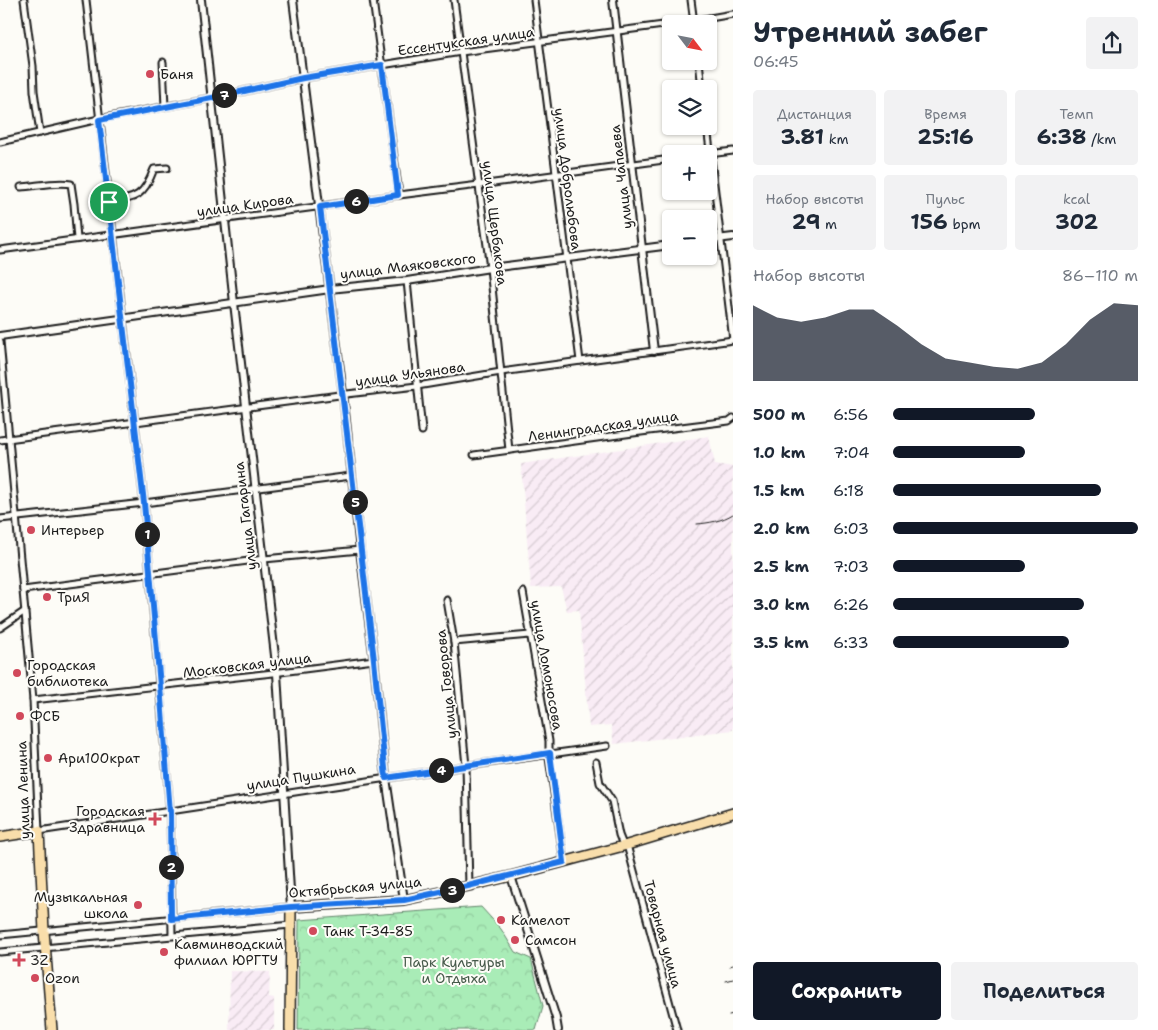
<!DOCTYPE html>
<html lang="ru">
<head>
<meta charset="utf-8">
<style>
  body { margin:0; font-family:"Shantell Sans",sans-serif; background:#f2f2f3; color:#1f2937; height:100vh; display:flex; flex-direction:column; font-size:19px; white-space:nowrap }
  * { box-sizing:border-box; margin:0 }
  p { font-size:16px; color:#747a83 }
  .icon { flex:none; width:28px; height:28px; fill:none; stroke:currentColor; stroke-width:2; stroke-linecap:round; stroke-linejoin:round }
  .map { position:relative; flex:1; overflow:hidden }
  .details { display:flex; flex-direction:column; background:#fff; width:425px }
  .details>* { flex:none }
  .needle { width:32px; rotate:122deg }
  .buttons { position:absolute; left:662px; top:15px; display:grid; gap:10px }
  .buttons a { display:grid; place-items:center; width:55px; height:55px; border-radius:5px; background:#fff; box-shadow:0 1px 4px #0004; font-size:25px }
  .pin { position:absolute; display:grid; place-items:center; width:42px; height:42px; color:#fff; margin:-21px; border:2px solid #fff; border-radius:50%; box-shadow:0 1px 5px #0007 }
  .km { position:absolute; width:25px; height:25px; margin:-12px; border-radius:50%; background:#222; color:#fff; font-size:14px; line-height:25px; text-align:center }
  .round { display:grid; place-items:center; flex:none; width:52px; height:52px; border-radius:5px; background:#f2f2f3 }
  .overview { display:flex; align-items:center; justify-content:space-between; height:85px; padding:0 20px }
  h1 { font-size:28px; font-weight:700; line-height:38px }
  .stats { display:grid; grid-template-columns:repeat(3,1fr); gap:8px; height:85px; padding:5px 20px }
  .stats div { display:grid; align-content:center; border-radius:5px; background:#f2f2f3; text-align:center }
  .stats b { font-size:21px; font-weight:700 }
  .stats small { font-size:14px; font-weight:400 }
  .stats p { font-size:14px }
  .chart { height:140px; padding:10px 20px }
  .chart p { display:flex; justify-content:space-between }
  .chart svg { width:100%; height:90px; margin-top:5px; fill:#111827; opacity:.7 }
  .action { display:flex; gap:10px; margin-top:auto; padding:10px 20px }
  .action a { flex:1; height:58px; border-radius:5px; background:#111827; color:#fff; font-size:20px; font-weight:700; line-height:58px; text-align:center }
  .action a+a { background:#f2f2f3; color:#1f2937 }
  ul { padding:0 20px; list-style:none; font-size:16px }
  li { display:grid; grid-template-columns:80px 60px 1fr; align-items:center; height:38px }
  li i { height:12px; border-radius:6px; background:#111827 }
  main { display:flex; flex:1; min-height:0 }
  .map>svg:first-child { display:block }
  .industrial { fill:url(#industrial-furrows) }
  .park { fill:url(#park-crowns); stroke:#62846a }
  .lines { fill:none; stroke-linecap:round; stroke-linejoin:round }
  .minor-casing { stroke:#1c1c1c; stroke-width:9 }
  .tertiary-casing { stroke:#1c1c1c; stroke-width:10 }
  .primary-casing { stroke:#1c1c1c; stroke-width:12 }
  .minor { stroke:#fdfcf7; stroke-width:5 }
  .tertiary { stroke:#fdfcf7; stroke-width:6 }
  .primary { stroke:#f9deab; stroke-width:9 }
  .rail { stroke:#1c1c1c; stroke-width:1 }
  .route-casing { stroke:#fff; stroke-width:10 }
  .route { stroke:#1a73e8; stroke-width:6 }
  .poi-dot { fill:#d1495b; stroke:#fdfcf7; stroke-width:2 }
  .labels { text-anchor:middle; stroke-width:4; stroke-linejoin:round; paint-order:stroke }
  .street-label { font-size:14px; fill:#1c1c1c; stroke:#fdfcf7 }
  .poi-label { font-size:14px; fill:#1c1c1c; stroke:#fdfcf7; text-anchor:start }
  .park-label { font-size:14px; fill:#465a4a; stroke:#fdfcf7 }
</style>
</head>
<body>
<main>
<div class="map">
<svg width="733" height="1030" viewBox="0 0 733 1030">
  <defs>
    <pattern id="industrial-furrows" width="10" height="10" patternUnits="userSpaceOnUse" patternTransform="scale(1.25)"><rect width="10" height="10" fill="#f9ecf5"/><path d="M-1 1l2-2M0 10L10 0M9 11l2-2" fill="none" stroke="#d5cad1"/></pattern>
    <pattern id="park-crowns" width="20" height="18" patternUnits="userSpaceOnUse" patternTransform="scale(1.25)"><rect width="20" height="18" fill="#a9ecb7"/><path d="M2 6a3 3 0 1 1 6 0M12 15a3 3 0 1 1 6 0" fill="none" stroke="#91ca9d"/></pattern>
  </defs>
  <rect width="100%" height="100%" fill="#fdfcf7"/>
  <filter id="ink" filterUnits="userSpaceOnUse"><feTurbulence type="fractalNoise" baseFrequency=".02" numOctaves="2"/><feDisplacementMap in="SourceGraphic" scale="10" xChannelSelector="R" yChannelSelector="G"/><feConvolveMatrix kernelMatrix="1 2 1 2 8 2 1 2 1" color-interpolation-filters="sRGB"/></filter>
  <g filter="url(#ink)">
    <g class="industrial">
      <path d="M709,436l6,28 18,3v263l-119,14 -3,-19 -22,2 -10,-117 -12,1 -6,-24 -30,1 -10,-124z"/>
      <path d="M230,971l40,1 -1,25 5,1v32h-45z"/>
    </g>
    <path class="park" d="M481,907l20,22 14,23 16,7 12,47 -7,24h-238l1,-110z"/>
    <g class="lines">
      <defs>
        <g id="minor">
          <path d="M24,0l9,66 1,25 6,42"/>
          <path d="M86,0l58,503 26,309 2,123"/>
          <path d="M373,0l26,195"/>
          <path d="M454,0l36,268 19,182"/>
          <path d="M534,0l46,361"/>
          <path d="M691,0l3,23"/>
          <path d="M675,24l58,-10"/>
          <path d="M699,61l3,28"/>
          <path d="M163,62l2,45"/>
          <path d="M707,126l26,214"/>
          <path d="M0,142l99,-23 118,-22 86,-19 158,-26 210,-28"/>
          <path d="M709,154l24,-3"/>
          <path d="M21,187c15,-1 36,-6 50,-3l3,20 3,35"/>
          <path d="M109,202c27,-3 35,-6 45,-33l13,-1"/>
          <path d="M0,250l316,-43 83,-12 80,-10 192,-26"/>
          <path d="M407,281l15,150"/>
          <path d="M0,341l33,359 6,131 427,-65 141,-20"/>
          <path d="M0,440l347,-46 70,-8 84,-14 232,-32"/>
          <path d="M474,455l159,-22 96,-12 4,-3"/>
          <path d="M0,519l144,-16 207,-27"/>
          <path d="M23,590l241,-31 96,-9"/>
          <path d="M523,592l26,149v17l15,104"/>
          <path d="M447,600l7,42 12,124 3,120"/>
          <path d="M0,628l25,-17"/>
          <path d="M454,642l76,-7"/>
          <path d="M33,700l240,-27 101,-13"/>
          <path d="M596,762l4,21 12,18 7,34 4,10"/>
          <path d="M627,845l50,185"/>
          <path d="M0,935l291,-28"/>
          <path d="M0,952l291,-27"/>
        </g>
        <g id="tertiary">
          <path d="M201,0l33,303 43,370 14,234"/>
          <path d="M293,0l50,394 17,156 14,110 12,118 18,122"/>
          <path d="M613,0l41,351"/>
          <path d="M709,240l24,-3"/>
          <path d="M0,336l330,-47 77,-8 83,-13 181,-23"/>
          <path d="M511,876l45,142 2,12"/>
        </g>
        <g id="primary">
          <path d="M0,837l39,-6 5,100 8,99"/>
          <path d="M290,1030l1,-123 113,-7 65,-14 42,-10 116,-31 106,-32"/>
        </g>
      </defs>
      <use href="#minor" class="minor-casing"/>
      <use href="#tertiary" class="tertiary-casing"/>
      <use href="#primary" class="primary-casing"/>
      <use href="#minor" class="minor"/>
      <use href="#tertiary" class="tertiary"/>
      <use href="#primary" class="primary"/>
      <g class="rail">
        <path d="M697,524c12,-1 25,-3 36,-10"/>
        <path d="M730,966l3,-1"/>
        <path d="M726,981l7,-2"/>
        <path d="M729,1015l4,-1"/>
      </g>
    </g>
  </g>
  <g class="lines" filter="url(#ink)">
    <defs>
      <path id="route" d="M382,65l16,130 -78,12 54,453 12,118 164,-25 14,109 -96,24 -64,14 -113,7 -120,12 -1,-107 -10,-126 -16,-183 -45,-383 118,-23 86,-19z"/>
    </defs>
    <use href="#route" class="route-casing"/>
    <use href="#route" class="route"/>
  </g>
  <g class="poi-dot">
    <circle cx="150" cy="74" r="5"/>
    <circle cx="31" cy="530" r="5"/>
    <circle cx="47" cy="597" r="5"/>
    <circle cx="17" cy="673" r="5"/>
    <circle cx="20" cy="716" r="5"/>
    <circle cx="48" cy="758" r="5"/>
    <path d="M152.5 811.5h5v5h5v5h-5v5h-5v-5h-5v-5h5z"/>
    <circle cx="138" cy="905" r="5"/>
    <circle cx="501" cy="920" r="5"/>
    <circle cx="313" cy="931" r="5"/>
    <circle cx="515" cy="940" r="5"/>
    <circle cx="164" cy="952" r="5"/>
    <path d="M16.5 952.5h5v5h5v5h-5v5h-5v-5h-5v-5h5z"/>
    <circle cx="35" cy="978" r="5"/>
  </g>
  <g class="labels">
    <g class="street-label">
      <text transform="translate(466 41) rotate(-8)" y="5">Ессентукская улица</text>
      <text transform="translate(621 177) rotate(-97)" y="5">улица Чапаева</text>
      <text transform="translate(568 179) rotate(83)" y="5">улица Добролюбова</text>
      <text transform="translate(245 205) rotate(-8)" y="5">улица Кирова</text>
      <text transform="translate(495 223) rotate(83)" y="5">улица Щербакова</text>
      <text transform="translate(408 266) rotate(-7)" y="5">улица Маяковского</text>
      <text transform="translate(410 374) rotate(-8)" y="5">улица Ульянова</text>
      <text transform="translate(603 426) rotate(-8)" y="5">Ленинградская улица</text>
      <text transform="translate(245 516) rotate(-97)" y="5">улица Гагарина</text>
      <text transform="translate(247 665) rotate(-7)" y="5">Московская улица</text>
      <text transform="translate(547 665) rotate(80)" y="5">улица Ломоносова</text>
      <text transform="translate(446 684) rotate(-96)" y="5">улица Говорова</text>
      <text transform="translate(301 777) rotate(-9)" y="5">улица Пушкина</text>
      <text transform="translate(23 790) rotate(-92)" y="5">улица Ленина</text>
      <text transform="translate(355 887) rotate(-5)" y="5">Октябрьская улица</text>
      <text transform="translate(663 934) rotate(75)" y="5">Товарная улица</text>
    </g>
    <g class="poi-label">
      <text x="160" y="79">Баня</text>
      <text x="41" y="535">Интерьер</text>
      <text x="57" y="602">ТриЯ</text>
      <text x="27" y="670">Городская<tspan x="27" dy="16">библиотека</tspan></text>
      <text x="30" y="721">ФСБ</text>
      <text x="58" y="763">Ари100крат</text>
      <text x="145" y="816" text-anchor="end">Городская<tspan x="145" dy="16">Здравница</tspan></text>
      <text x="128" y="902" text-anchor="end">Музыкальная<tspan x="128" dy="16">школа</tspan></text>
      <text x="511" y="925">Камелот</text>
      <text x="323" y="936">Танк Т-34-85</text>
      <text x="525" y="945">Самсон</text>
      <text x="174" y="949">Кавминводский<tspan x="174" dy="16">филиал ЮРГТУ</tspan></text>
      <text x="30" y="965">3Z</text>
      <text x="45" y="983">Ozon</text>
    </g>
    <g class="park-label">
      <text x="454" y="967">Парк Культуры<tspan x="454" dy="16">и Отдыха</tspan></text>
    </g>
  </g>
</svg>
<div class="buttons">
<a><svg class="needle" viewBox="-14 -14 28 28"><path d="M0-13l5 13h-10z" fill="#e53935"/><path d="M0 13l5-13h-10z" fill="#747a83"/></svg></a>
<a><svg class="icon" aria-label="layers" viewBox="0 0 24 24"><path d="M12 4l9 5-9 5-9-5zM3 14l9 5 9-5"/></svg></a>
<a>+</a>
<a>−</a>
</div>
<div class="pin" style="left:109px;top:202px;background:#1e9e55"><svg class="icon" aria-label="arrive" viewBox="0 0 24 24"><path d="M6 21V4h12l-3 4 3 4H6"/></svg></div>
<b class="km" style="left:147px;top:534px">1</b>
<b class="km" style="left:171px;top:867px">2</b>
<b class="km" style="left:452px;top:890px">3</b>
<b class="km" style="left:441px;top:770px">4</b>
<b class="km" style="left:355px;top:502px">5</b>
<b class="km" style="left:356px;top:201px">6</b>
<b class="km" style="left:224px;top:95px">7</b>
</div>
<section class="details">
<div class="overview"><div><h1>Утренний забег</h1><p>06:45</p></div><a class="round"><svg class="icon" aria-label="share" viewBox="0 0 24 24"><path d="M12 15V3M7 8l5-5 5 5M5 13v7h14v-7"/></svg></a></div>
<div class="stats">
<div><p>Дистанция</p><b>3.81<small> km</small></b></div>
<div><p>Время</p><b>25:16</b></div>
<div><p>Темп</p><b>6:38<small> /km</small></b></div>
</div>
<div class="stats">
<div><p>Набор высоты</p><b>29<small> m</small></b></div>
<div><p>Пульс</p><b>156<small> bpm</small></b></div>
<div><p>kcal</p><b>302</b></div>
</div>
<div class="chart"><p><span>Набор высоты</span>86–110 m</p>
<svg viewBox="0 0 160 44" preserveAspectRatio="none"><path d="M0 44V7L10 13L20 15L30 13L40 9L50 9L60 17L70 26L80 33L90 35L100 37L110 38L120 35L130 26L140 14L150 6L160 7V44z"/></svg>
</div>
<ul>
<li><b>500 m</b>6:56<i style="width:58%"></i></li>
<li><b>1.0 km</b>7:04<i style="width:54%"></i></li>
<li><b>1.5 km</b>6:18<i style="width:85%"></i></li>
<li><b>2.0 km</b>6:03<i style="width:100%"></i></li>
<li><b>2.5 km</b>7:03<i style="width:54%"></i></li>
<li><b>3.0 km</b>6:26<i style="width:78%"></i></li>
<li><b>3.5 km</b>6:33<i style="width:72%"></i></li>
</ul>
<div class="action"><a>Сохранить</a><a>Поделиться</a></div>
</section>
</main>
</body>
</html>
